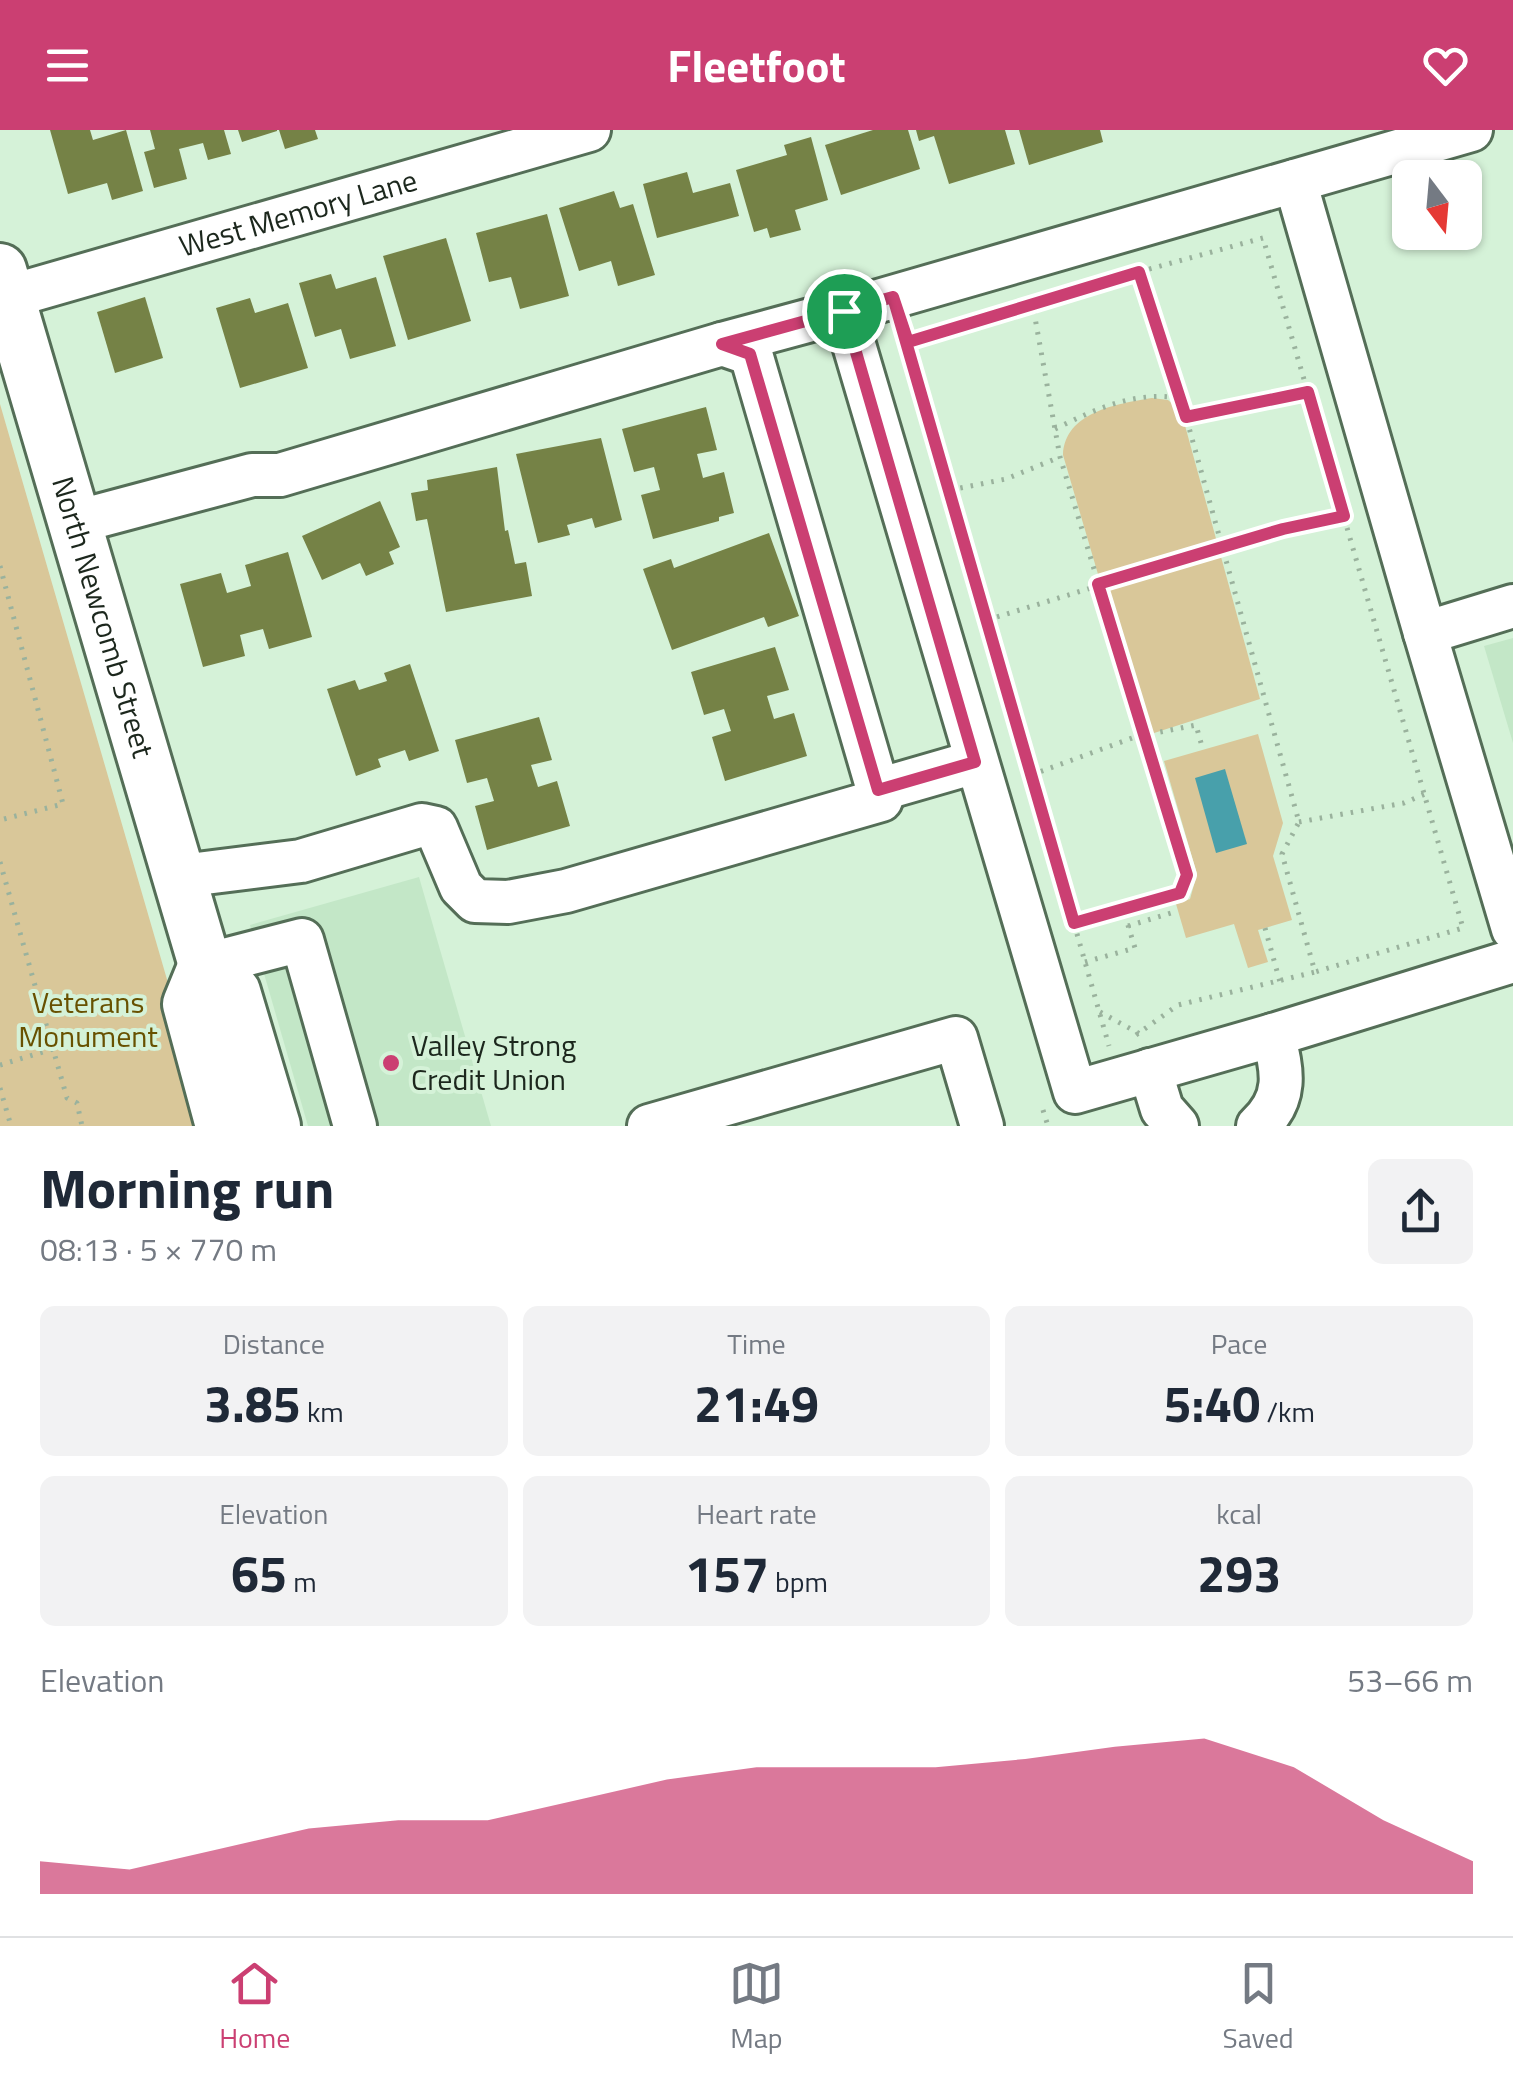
<!DOCTYPE html>
<html lang="en">
<head>
<meta charset="utf-8">
<style>
  body { margin:0; font-family:"Titillium Web",sans-serif; background:#f2f2f3; color:#1f2937; height:100vh; display:flex; flex-direction:column; font-size:38px; white-space:nowrap }
  * { box-sizing:border-box; margin:0 }
  p { font-size:32px; color:#747a83 }
  .icon { flex:none; width:55px; height:55px; fill:none; stroke:currentColor; stroke-width:2; stroke-linecap:round; stroke-linejoin:round }
  .map { position:relative; height:996px; overflow:hidden }
  .sheet { display:flex; flex-direction:column; background:#fff; flex:1 }
  .sheet>* { flex:none }
  .needle { width:65px; rotate:164deg }
  .controls { position:absolute; left:1392px; top:30px; display:grid; gap:20px }
  .controls a { display:grid; place-items:center; width:90px; height:90px; border-radius:15px; background:#fff; box-shadow:0 2px 8px #0004; font-size:50px }
  .pin { position:absolute; display:grid; place-items:center; width:85px; height:85px; color:#fff; margin:-42px; border:5px solid #fff; border-radius:50%; box-shadow:0 2px 10px #0007 }
  .round { display:grid; place-items:center; flex:none; width:105px; height:105px; border-radius:15px; background:#f2f2f3 }
  .headline { display:flex; align-items:center; justify-content:space-between; height:170px; padding:0 40px }
  h1 { font-size:55px; font-weight:700; line-height:75px }
  .figures { display:grid; grid-template-columns:repeat(3,1fr); gap:15px; height:170px; padding:10px 40px }
  .figures div { display:grid; align-content:center; border-radius:15px; background:#f2f2f3; text-align:center }
  .figures b { font-size:50px; font-weight:700 }
  .figures small { font-size:28px; font-weight:400 }
  .figures p { font-size:28px }
  .chart { height:280px; padding:20px 40px }
  .chart p { display:flex; justify-content:space-between }
  .chart svg { width:100%; height:180px; margin-top:10px; fill:#cb3f72; opacity:.7 }
  header { display:flex; justify-content:space-between; align-items:center; height:130px; padding:0 40px; background:#cb3f72; color:#fff; font-size:45px; font-weight:700 }
  .menu { display:flex; justify-content:space-around; align-items:center; height:140px; border-top:2px solid #e0e1e3; background:#fff; font-size:28px; color:#747a83 }
  .menu a { display:grid; justify-items:center; gap:5px }
  .menu .active { color:#cb3f72 }
  .map>svg:first-child { display:block }
  .built { fill:#c3e7c7 }
  .green { fill:#d9c799 }
  .water { fill:#48a0ab }
  .building { fill:#758246 }
  .lines { fill:none; stroke-linecap:round; stroke-linejoin:round }
  .minor-casing { stroke:#546e57; stroke-width:48 }
  .major-casing { stroke:#546e57; stroke-width:58 }
  .path { stroke:#9ab29d; stroke-width:5; stroke-dasharray:2.5 8; stroke-linecap:butt }
  .minor { stroke:#fff; stroke-width:42 }
  .major { stroke:#fff; stroke-width:52 }
  .route-casing { stroke:#fff; stroke-width:20 }
  .route { stroke:#cb3f72; stroke-width:12 }
  .poi-dot { fill:#cb3f72; stroke:#d5f2d8; stroke-width:4 }
  .labels { text-anchor:middle; stroke-width:8; stroke-linejoin:round; paint-order:stroke }
  .street-label { font-size:30px; fill:#1c271d; stroke:#d5f2d8 }
  .park-label { font-size:30px; fill:#685100; stroke:#d5f2d8 }
  .poi-label { font-size:30px; fill:#1c271d; stroke:#d5f2d8; text-anchor:start }
</style>
</head>
<body>
<header><svg class="icon" aria-label="menu" viewBox="0 0 24 24"><path d="M4 6h16M4 12h16M4 18h16"/></svg>Fleetfoot<svg class="icon" aria-label="heart" viewBox="0 0 24 24"><path d="M12 20l-8-8c-3-5 5-10 8-4 3-6 11-1 8 4z"/></svg></header>
<div class="map">
<svg width="1513" height="996" viewBox="0 0 1513 996">
  <rect width="100%" height="100%" fill="#d5f2d8"/>
  <g class="built">
    <path d="M1513,508v105l-29,-97z"/>
    <path d="M419,747l72,249h-183l-58,-201z"/>
  </g>
  <g class="green">
    <path d="M1152,268l16,2 13,11 79,288 -109,35 -9,-10 -79,-269c2,-43 53,-51 89,-57z"/>
    <path d="M0,274l175,603 -1,44 22,75h-196z"/>
    <path d="M1258,604l25,89 -10,33 19,64 -34,10 10,32 -20,6 -14,-44 -48,14 -10,-34 14,-5 7,-25 -33,-113z"/>
  </g>
  <path class="water" d="M1225,639l22,75 -31,9 -21,-75z"/>
  <g class="building">
    <path d="M50,0h40l3,10 33,-10 17,61 -31,9 -5,-17 -39,11z"/>
    <path d="M150,0h74l7,24 -23,6 -5,-17 -24,6 8,30 -33,9 -10,-36 11,-3z"/>
    <path d="M238,0h39v1l-35,11z"/>
    <path d="M279,0h36l3,9 -33,10z"/>
    <path d="M873,0h35l12,39 -79,26 -16,-50z"/>
    <path d="M916,0h89l10,34 -66,20 -15,-48 -15,5z"/>
    <path d="M1019,0h81l3,12 -74,23z"/>
    <path d="M811,7l17,63 -33,10 6,20 -31,8 -3,-10 -13,4 -18,-62 51,-15 -3,-10z"/>
    <path d="M687,42l6,21 37,-10 9,33 -82,22 -14,-54z"/>
    <path d="M614,61l6,17 13,-4 22,71 -37,11 -7,-25 -32,10 -20,-63z"/>
    <path d="M547,84l22,82 -49,13 -9,-32 -22,5 -13,-49z"/>
    <path d="M446,108l25,83 -63,19 -25,-84z"/>
    <path d="M331,144l5,15 40,-12 20,69 -46,13 -9,-30 -26,8 -16,-54z"/>
    <path d="M145,167l18,61 -48,15 -18,-61z"/>
    <path d="M250,168l5,15 33,-10 20,65 -68,20 -24,-80z"/>
    <path d="M706,277l11,43 -20,4 6,24 21,-6 10,41 -15,4v4l-66,18 -12,-44 19,-5 -6,-23 -20,5 -12,-43z"/>
    <path d="M601,308l21,82 -27,8 -3,-10 -25,7 3,10 -32,8 -22,-89z"/>
    <path d="M497,337l8,64 3,-1 7,34 11,-2 6,34 -86,16 -19,-93 -11,2 -5,-28 17,-3 -1,-10z"/>
    <path d="M380,371l20,46 -11,5 5,12 -28,12 -6,-13 -38,17 -20,-44z"/>
    <path d="M769,403l30,83 -31,11 -4,-10 -92,33 -29,-81 28,-10 3,9z"/>
    <path d="M288,422l24,85 -43,12 -6,-20 -23,6 5,21 -42,11 -23,-83 41,-11 6,20 24,-7 -6,-21z"/>
    <path d="M775,517l14,43 -22,6 7,23 20,-6 13,43 -82,25 -13,-44 19,-6 -7,-22 -20,6 -13,-43z"/>
    <path d="M410,534l29,87 -30,10 -4,-11 -27,9 3,8 -25,9 -29,-87 28,-9 4,10 28,-9 -3,-8z"/>
    <path d="M539,587l13,43 -21,5 7,22 19,-6 13,45 -83,24 -12,-44 19,-5 -7,-23 -20,5 -12,-43z"/>
  </g>
  <g class="lines">
    <defs>
      <g id="minor">
        <path d="M1295,51l130,452"/>
        <path id="s1" d="M8,167l581,-167"/>
        <path d="M722,214l122,-33"/>
        <path d="M72,393l180,-48h28l442,-131 29,10 130,446 -315,91 -58,11 -33,-1 -14,-14 -25,-59 -14,-3 -121,36 -120,15"/>
        <path d="M1513,476l-88,27 88,296"/>
        <path d="M878,660l97,-28"/>
        <path d="M205,835l97,-25 53,186"/>
        <path d="M1273,905l240,-74"/>
        <path d="M1150,940l12,39 15,17"/>
        <path d="M649,996l307,-88 26,88"/>
        <path d="M1258,996c30,-27 25,-55 15,-91l-198,57 -231,-781 627,-181"/>
      </g>
      <g id="major">
        <path id="s2" d="M0,140l205,695 29,27 40,134"/>
        <path d="M205,835l-16,39 33,122"/>
      </g>
    </defs>
    <use href="#minor" class="minor-casing"/>
    <use href="#major" class="major-casing"/>
    <g class="path">
      <path d="M1032,171l28,156 127,418 -7,18 -106,30"/>
      <path d="M904,198l205,718"/>
      <path d="M908,212l124,-41 231,-63 200,690 -148,44"/>
      <path d="M1186,287l122,-25"/>
      <path d="M1055,299c41,-20 78,-38 125,-31"/>
      <path d="M950,360l56,-11 54,-22"/>
      <path d="M0,436l63,238 -63,16"/>
      <path d="M987,490l296,-91 61,-13"/>
      <path d="M1031,645l104,-38 61,-12 7,25"/>
      <path d="M1299,692l105,-19 21,-9"/>
      <path d="M0,732l53,187"/>
      <path d="M1128,796l50,-15"/>
      <path d="M1265,798l15,54"/>
      <path d="M1085,832l50,-14 -12,-39"/>
      <path d="M1100,882l40,22"/>
      <path d="M1136,905l42,-30 137,-33 -33,-118 17,-32 -113,-405 -47,-145"/>
      <path d="M0,935l53,-16 14,49 10,5 5,23"/>
      <path d="M0,958l11,38"/>
      <path d="M1043,980l5,16"/>
    </g>
    <use href="#minor" class="minor"/>
    <use href="#major" class="major"/>
  </g>
  <g class="lines">
    <defs>
      <path id="route" d="M844,181l131,451 -97,28 -128,-436 -28,-10 171,-47 181,626 106,-30 7,-18 -89,-291 185,-55 61,-13 -36,-124 -122,25 -47,-145 -231,70 -15,-45 -49,14"/>
    </defs>
    <use href="#route" class="route-casing"/>
    <use href="#route" class="route"/>
  </g>
  <circle class="poi-dot" cx="391" cy="933" r="10"/>
  <g class="labels">
    <g class="street-label">
      <text dy="10" stroke="none"><textPath href="#s1" startOffset="302">West Memory Lane</textPath></text>
      <text dy="10" stroke="none"><textPath href="#s2" startOffset="362">North Newcomb Street</textPath></text>
    </g>
    <g class="park-label">
      <text x="88" y="883">Veterans<tspan x="88" dy="34">Monument</tspan></text>
    </g>
    <g class="poi-label">
      <text x="411" y="926">Valley Strong<tspan x="411" dy="34">Credit Union</tspan></text>
    </g>
  </g>
</svg>
<div class="controls">
<a><svg class="needle" viewBox="-14 -14 28 28"><path d="M0-13l5 13h-10z" fill="#e53935"/><path d="M0 13l5-13h-10z" fill="#747a83"/></svg></a>
</div>
<div class="pin" style="left:844px;top:181px;background:#1e9e55"><svg class="icon" aria-label="arrive" viewBox="0 0 24 24"><path d="M6 21V4h12l-3 4 3 4H6"/></svg></div>
</div>
<section class="sheet">
<div class="headline"><div><h1>Morning run</h1><p>08:13 · 5 × 770 m</p></div><a class="round"><svg class="icon" aria-label="share" viewBox="0 0 24 24"><path d="M12 15V3M7 8l5-5 5 5M5 13v7h14v-7"/></svg></a></div>
<div class="figures">
<div><p>Distance</p><b>3.85<small> km</small></b></div>
<div><p>Time</p><b>21:49</b></div>
<div><p>Pace</p><b>5:40<small> /km</small></b></div>
</div>
<div class="figures">
<div><p>Elevation</p><b>65<small> m</small></b></div>
<div><p>Heart rate</p><b>157<small> bpm</small></b></div>
<div><p>kcal</p><b>293</b></div>
</div>
<div class="chart"><p><span>Elevation</span>53–66 m</p>
<svg viewBox="0 0 160 44" preserveAspectRatio="none"><path d="M0 44V36L10 38L20 33L30 28L40 26L50 26L60 21L70 16L80 13L90 13L100 13L110 11L120 8L130 6L140 13L150 26L160 36V44z"/></svg>
</div>
</section>
<nav class="menu">
<a class="active"><svg class="icon" aria-label="home" viewBox="0 0 24 24"><path d="M3 11l9-7 9 7M6 9v11h12V9"/></svg>Home</a>
<a><svg class="icon" aria-label="map" viewBox="0 0 24 24"><path d="M3 6l6-2 6 2 6-2v14l-6 2-6-2-6 2zM9 4v14M15 6v14"/></svg>Map</a>
<a><svg class="icon" aria-label="saved" viewBox="0 0 24 24"><path d="M7 4h10v16l-5-4-5 4z"/></svg>Saved</a>
</nav>
</body>
</html>
